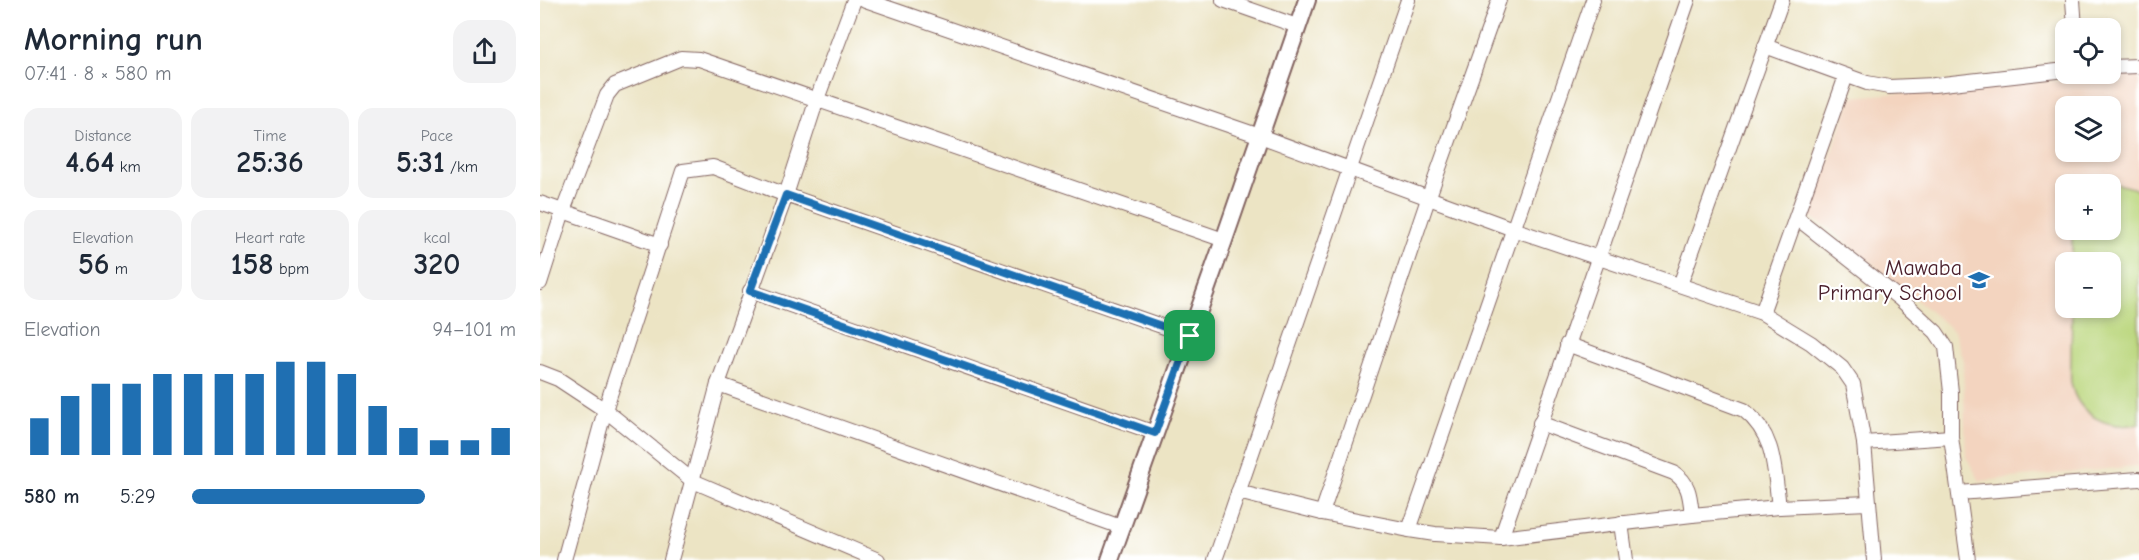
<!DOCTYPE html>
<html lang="en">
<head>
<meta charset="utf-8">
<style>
  body { margin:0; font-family:"Comic Neue",sans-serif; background:#f2f2f3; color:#1f2937; height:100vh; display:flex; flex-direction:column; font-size:22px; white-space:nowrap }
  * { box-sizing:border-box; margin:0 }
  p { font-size:20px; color:#747a83 }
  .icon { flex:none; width:33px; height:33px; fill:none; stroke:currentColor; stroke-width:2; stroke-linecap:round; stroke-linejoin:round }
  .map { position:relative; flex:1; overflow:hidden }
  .panel { display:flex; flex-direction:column; background:#fff; width:540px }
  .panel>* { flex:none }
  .controls { position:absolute; left:1515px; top:18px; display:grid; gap:12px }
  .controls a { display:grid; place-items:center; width:66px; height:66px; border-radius:12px; background:#fff; box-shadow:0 3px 9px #0003; font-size:30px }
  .pin { position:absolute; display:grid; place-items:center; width:51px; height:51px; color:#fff; margin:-26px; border-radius:12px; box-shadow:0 3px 9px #0006 }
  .round { display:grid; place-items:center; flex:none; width:63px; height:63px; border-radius:18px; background:#f2f2f3 }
  .overview { display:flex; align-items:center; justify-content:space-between; height:102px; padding:0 24px }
  h1 { font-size:33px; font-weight:700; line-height:45px }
  .metrics { display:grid; grid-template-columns:repeat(3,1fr); gap:9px; height:102px; padding:6px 24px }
  .metrics div { display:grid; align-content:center; border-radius:15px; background:#f2f2f3; text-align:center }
  .metrics b { font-size:30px; font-weight:700 }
  .metrics small { font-size:16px; font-weight:400 }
  .metrics p { font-size:16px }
  .chart { height:168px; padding:12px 24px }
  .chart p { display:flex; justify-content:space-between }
  .chart svg { width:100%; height:108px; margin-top:6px; stroke:#1f6fb2; stroke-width:6 }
  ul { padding:0 24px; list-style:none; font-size:20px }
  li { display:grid; grid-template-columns:96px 72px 1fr; align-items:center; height:45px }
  li i { height:15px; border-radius:8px; background:#1f6fb2 }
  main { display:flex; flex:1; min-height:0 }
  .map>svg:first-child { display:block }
  .built { fill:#f3d4bf; fill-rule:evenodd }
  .green { fill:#bad67c; stroke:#827a54; stroke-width:1.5 }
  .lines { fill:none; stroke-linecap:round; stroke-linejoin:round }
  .minor-casing { stroke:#836461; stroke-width:16 }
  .tertiary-casing { stroke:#836461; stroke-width:20 }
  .minor { stroke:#fff; stroke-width:14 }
  .tertiary { stroke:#fff; stroke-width:16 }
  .route-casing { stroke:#fff; stroke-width:12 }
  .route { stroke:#1f6fb2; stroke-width:8 }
  .labels { text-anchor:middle; stroke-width:4.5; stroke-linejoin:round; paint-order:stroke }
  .poi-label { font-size:22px; fill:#4a1f2b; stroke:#fff; text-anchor:end }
</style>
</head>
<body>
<main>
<section class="panel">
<div class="overview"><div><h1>Morning run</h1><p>07:41 · 8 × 580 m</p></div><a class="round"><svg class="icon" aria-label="share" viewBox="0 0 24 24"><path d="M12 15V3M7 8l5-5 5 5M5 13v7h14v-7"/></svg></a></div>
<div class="metrics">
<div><p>Distance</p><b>4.64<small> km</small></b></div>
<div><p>Time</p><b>25:36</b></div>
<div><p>Pace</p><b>5:31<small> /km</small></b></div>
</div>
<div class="metrics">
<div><p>Elevation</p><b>56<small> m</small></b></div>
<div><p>Heart rate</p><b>158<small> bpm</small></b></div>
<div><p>kcal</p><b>320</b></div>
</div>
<div class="chart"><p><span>Elevation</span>94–101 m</p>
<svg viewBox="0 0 160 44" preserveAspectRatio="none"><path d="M5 44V29M15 44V20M25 44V15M35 44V15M45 44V11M55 44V11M65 44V11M75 44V11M85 44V6M95 44V6M105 44V11M115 44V24M125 44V33M135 44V38M145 44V38M155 44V33"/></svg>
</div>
<ul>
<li><b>580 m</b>5:29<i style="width:72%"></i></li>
</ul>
</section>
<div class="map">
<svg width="1599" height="560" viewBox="0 0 1599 560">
  <rect width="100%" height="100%" fill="#fff"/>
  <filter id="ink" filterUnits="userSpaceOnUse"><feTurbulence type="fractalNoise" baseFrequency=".0167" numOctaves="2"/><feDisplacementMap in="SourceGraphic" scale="12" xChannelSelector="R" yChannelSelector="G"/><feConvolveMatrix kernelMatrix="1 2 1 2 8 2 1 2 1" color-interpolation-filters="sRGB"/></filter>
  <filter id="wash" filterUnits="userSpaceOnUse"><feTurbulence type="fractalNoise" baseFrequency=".008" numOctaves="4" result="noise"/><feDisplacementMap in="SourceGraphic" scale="24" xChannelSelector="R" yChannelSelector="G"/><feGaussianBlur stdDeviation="1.35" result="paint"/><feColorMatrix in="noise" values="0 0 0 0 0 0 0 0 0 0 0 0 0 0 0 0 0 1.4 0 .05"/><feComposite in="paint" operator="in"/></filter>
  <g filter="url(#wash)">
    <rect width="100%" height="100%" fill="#ece4c4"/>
    <path class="built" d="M1599,74v392l-159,15 -14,-24 -3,-97 -9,-29 -125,-103 -19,-11 41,-120zM1526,106h44v46h-44zM1526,184h44v46h-44zM1526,262h44v46h-44z"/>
    <path class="green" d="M1572,183l21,5 6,4v232c-31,6 -61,-8 -68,-41 -1,-7 0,-16 0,-24 0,-17 1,-34 1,-51h38v-46h-38v-32h38v-46h-1z"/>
  </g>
  <g filter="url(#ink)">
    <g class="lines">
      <defs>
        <g id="minor">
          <path d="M325,0l395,136 253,93 249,84 49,30 31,25 11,16 11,59 10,117"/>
          <path d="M683,0l74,26"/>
          <path d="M1533,0l2,28"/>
          <path d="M1225,46l102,37 22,4 45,-2 132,-15"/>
          <path d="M1570,67l29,-1"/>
          <path d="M0,203l120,42"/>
          <path d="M1257,218l103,81 36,33 10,15 5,45v45l17,123"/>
          <path d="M0,283l23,-72 44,-116 8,-10 66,-27 18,1 525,181"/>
          <path d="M1140,285l102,-285"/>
          <path d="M210,291l405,142"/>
          <path d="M1222,313l84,-237"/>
          <path d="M1027,344l177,66c32,26 30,59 35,97"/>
          <path d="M0,372l18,7 47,31 88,71 185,79"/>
          <path d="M178,384l403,143"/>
          <path d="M1000,423l134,50c16,10 16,25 18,42"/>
          <path d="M1324,443l87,-6"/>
          <path d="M698,492l84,21 87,17 26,4 66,4 191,-23 87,-8 89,-4"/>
          <path d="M1419,493l180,-14"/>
          <path d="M782,513l106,-314 71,-199"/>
          <path d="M1081,523l5,37"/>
          <path d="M869,530l184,-530"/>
          <path d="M961,538l187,-538"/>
          <path d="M24,560l41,-150 78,-239 30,-4 73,28 404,141"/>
          <path d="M131,560l47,-176 68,-189 31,-96 37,-99"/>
          <path d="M675,560l193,-560"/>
        </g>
        <path id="tertiary" d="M570,560l114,-320 83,-240"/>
      </defs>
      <use href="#minor" class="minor-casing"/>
      <use href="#tertiary" class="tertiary-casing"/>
      <use href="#minor" class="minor"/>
      <use href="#tertiary" class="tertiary"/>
    </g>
  </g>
  <g class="lines" filter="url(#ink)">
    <defs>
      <path id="route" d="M246,195l404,141 -35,97 -405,-142z"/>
    </defs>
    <use href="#route" class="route-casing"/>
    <use href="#route" class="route"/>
  </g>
  <defs>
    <symbol id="school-bare" viewBox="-9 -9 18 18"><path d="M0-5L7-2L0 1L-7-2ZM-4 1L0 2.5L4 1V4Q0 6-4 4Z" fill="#1f6fb2" stroke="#fff" stroke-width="2.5" paint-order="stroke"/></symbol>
  </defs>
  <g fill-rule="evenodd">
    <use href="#school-bare" x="1424" y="265" width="30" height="30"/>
  </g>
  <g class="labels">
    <g class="poi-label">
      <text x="1422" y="275">Mawaba<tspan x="1422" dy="25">Primary School</tspan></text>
    </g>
  </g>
</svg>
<div class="controls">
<a><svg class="icon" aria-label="locate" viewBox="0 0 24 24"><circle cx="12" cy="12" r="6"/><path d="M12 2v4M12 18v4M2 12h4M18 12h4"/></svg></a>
<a><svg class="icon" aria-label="layers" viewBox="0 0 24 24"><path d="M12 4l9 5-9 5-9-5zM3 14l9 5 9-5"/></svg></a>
<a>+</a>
<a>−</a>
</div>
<div class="pin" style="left:650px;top:336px;background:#1e9e55"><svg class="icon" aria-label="arrive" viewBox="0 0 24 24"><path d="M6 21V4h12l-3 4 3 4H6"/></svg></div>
</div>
</main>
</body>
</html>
